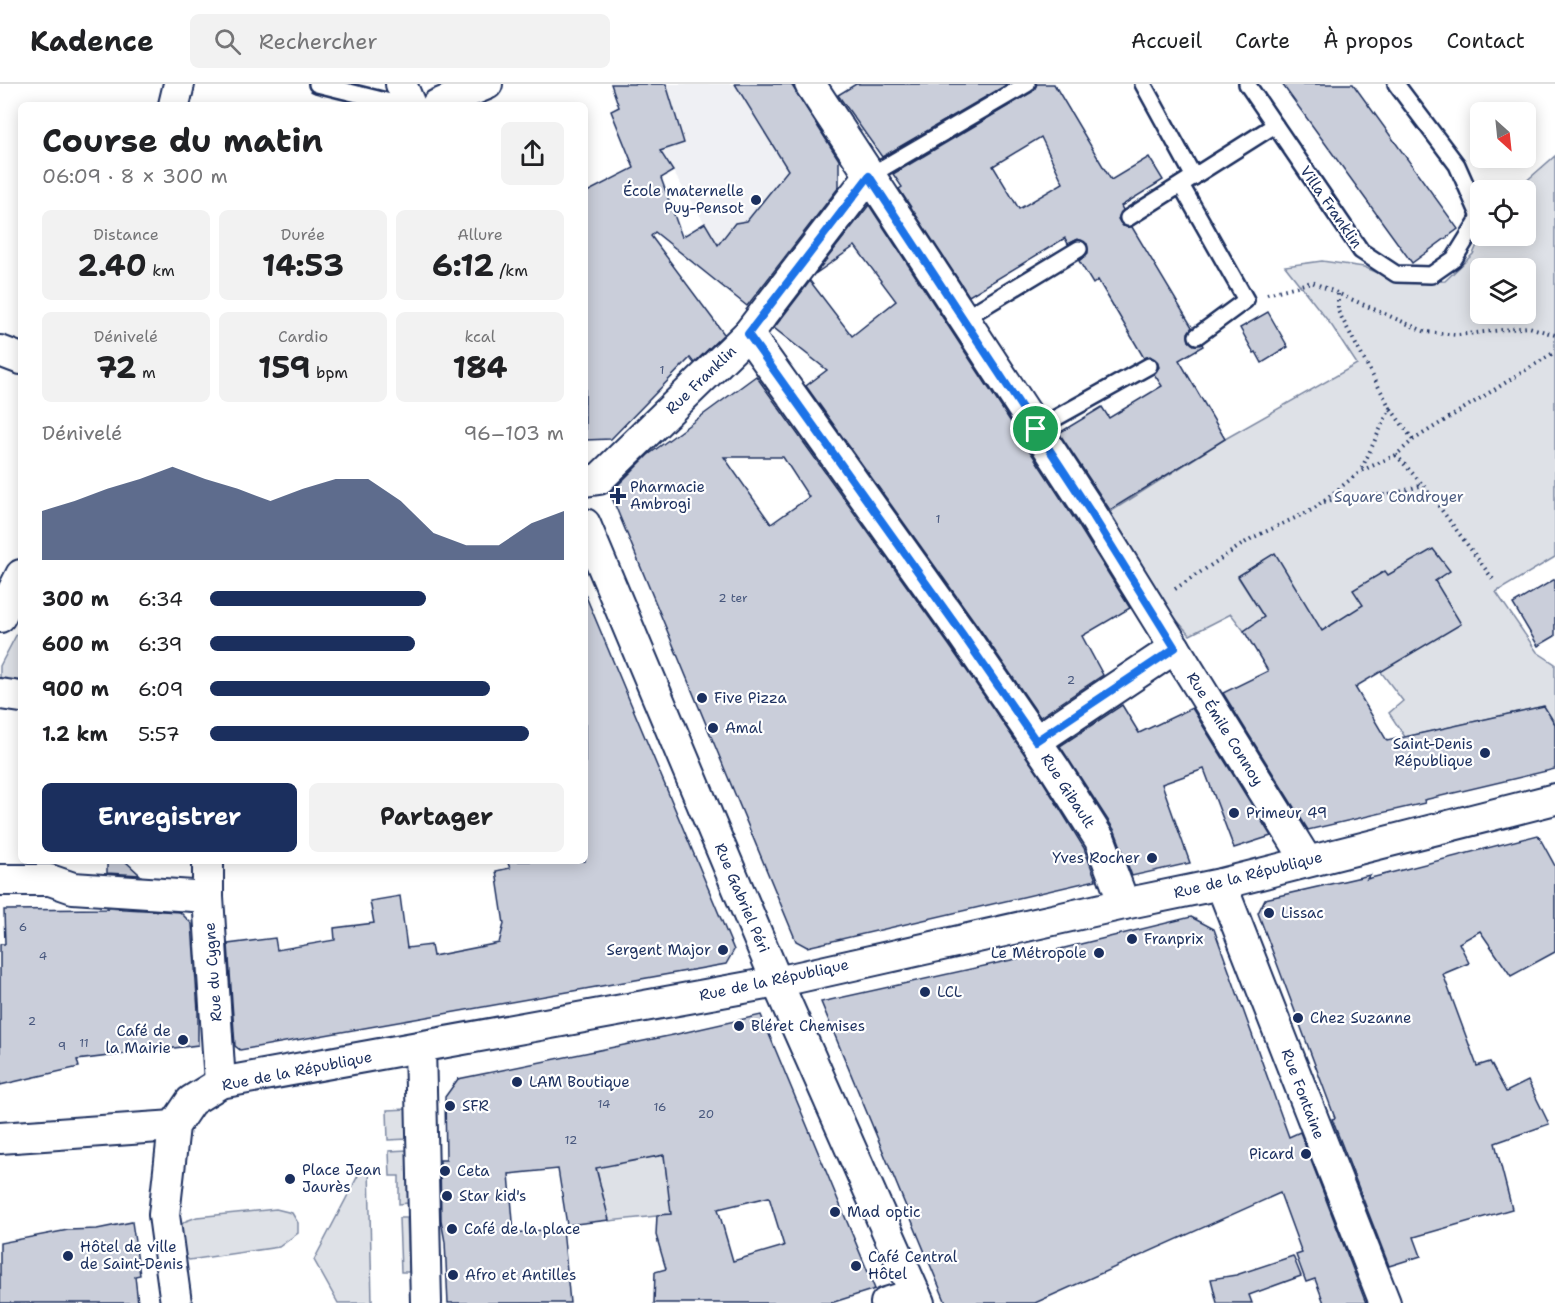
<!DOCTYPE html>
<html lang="fr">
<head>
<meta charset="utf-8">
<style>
  body { margin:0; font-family:"Shantell Sans",sans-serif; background:#f2f2f2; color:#202124; height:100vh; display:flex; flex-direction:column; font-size:22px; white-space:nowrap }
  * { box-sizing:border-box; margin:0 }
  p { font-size:20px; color:#757577 }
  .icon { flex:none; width:33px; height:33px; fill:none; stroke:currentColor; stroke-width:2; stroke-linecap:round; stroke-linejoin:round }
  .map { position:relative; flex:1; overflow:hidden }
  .details { position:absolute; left:18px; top:18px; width:570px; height:762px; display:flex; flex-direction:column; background:#fff; border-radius:9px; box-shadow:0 3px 15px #0003 }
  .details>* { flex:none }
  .needle { width:39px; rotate:153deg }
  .tools { position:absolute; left:1470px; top:18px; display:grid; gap:12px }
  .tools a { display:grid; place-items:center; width:66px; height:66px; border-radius:9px; background:#fff; box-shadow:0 3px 15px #0003; font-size:30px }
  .pin { position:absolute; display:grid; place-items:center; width:51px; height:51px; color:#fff; margin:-26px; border:3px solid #fff; border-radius:50%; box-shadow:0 2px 6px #0007 }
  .round { display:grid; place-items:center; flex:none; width:63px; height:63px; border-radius:9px; background:#f2f2f2 }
  .overview { display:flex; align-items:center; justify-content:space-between; height:102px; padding:0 24px }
  h1 { font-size:33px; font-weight:700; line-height:45px }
  .stats { display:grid; grid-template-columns:repeat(3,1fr); gap:9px; height:102px; padding:6px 24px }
  .stats div { display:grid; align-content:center; border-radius:9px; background:#f2f2f2; text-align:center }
  .stats b { font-size:30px; font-weight:700 }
  .stats small { font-size:16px; font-weight:400 }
  .stats p { font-size:16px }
  .chart { height:168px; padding:12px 24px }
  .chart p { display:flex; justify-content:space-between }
  .chart svg { width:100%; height:108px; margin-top:6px; fill:#1b2f5e; opacity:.7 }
  .action { display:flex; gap:12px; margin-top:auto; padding:12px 24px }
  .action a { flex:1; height:69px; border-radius:9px; background:#1b2f5e; color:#fff; font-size:24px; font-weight:700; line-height:69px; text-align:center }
  .action a+a { background:#f2f2f2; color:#202124 }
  ul { padding:0 24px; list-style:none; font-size:20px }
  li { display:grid; grid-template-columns:96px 72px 1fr; align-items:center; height:45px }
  li i { height:15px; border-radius:8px; background:#1b2f5e }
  header { display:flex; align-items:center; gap:36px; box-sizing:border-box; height:84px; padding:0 30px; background:#fff; border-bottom:2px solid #e0e0e0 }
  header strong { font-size:28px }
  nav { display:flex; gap:33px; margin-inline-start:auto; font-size:21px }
  .search { width:420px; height:54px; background:#f2f2f2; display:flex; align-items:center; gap:15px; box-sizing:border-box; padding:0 21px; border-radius:9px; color:#757577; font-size:22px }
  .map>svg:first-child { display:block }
  .built { fill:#eff0f4 }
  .green { fill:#dee1e7; stroke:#7c88a2; stroke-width:1.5; fill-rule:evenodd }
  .building { fill:#caceda; stroke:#1b2f5e; stroke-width:1.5; fill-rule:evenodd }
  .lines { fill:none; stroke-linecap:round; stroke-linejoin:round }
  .lane-casing { stroke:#1b2f5e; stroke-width:20 }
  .street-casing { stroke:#1b2f5e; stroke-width:34 }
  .path { stroke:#1b2f5e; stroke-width:4; stroke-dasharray:1.5 4.5; stroke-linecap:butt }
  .lane { stroke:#fff; stroke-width:15 }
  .street { stroke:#fff; stroke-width:30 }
  .route-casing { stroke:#fff; stroke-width:12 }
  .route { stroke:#1a73e8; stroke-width:8 }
  .poi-dot { fill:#1b2f5e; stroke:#fff; stroke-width:2 }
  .labels { text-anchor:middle; stroke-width:4.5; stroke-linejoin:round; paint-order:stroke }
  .number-label { font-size:12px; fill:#47577d }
  .poi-label { font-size:15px; fill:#1b2f5e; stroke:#fff; text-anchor:start }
  .street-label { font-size:15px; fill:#1b2f5e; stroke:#fff }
  .park-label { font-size:15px; fill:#4c5c80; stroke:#fff }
</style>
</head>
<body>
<header>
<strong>Kadence</strong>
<div class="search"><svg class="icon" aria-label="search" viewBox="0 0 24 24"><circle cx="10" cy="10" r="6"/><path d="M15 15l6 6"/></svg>Rechercher</div>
<nav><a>Accueil</a><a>Carte</a><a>À propos</a><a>Contact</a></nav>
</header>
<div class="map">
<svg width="1555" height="1219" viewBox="0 0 1555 1219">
  <rect width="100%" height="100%" fill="#fff"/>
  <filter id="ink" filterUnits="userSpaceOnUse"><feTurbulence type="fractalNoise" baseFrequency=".0167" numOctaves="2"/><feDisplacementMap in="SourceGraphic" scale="12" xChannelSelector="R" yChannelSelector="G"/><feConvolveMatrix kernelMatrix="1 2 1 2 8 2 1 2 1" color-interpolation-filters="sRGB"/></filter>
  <g filter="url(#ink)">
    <path class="built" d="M634,0h157l48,79v15l-116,75 -59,-96 -5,3z"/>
    <g class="green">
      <path d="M1555,72v401l-59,35 41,60 18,12v60l-11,-18 -139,31 -16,-24 14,-12 -22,-29 -19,-16 -23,-36 -17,11 -84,-54 26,40 -20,14 -13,-17 -41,21 -16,-18 -64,-105 115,-73 132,-75 -25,-38 -47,-60 37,-5 42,6 35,15 46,-1 28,-27 8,-18h45v-46h-10zM1480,184h46v46h-46z"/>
      <path d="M21,542v59l-21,-2v-17z"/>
      <path d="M408,1025v30l-20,1 -1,-30z"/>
      <path d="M407,1066l1,53 -9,1v-28h-9l-1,-25z"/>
      <path d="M593,1070l52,4 19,-3 3,23 28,-3 9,36 -95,10z"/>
      <path d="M369,1083l3,136h-34l-24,-43 48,-92z"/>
      <path d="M276,1125l16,4 6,10v10l-19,14 -90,13 -10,-9 -1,-24 8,-6 11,-4z"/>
      <path d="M399,1134h8l2,54h-8z"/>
    </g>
    <g class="building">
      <path d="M611,0h55l18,59 -24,8 13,20 -12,7 21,59 23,-14 13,22 17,-22 12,-2 41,-51 -53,-86h56l48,76v27l-92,119 -92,-74 -4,4 73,98 -30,29 -4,-5 -79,81 -26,1v-247l49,-25 -23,-57 8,-4z"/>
      <path d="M856,0h152l-126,73 -44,-62z"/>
      <path d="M1037,0h17l57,96 38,-23 14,23 -42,26 2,4 -5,9 5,7 9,1 60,100 -4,6 1,8 5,4 8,-1 1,2 -24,14 46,79 -115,71 -51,-77 43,-26 7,11 53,-32 -8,-12 5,-7 -2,-6 -7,-5 -6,2 -46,-78 -5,4 -14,-23 9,-8 -1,-9 -9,-5 -10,5 -3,-6 -96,58 -70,-107 3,-2 -9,-13 139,-82zM1041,53l22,46 -44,26 -26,-43z"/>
      <path d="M1282,0h71l105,145 -46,34z"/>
      <path d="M869,121l206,315 55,88 -48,28 21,39 -63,42 -63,-92 -171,-239 21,-16 -53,-42 36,-47 42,55 44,-35 -41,-55 -40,28z"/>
      <path d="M1268,228l20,35 -26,16 -6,-11 -2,1 -14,-25z"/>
      <path d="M756,292l193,269 92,133 43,70 12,32 -289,67 -11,-6 -186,-448 38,-38zM724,373h59l26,40 -38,27z"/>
      <path d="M1433,465l17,22 -15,10 26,43 -106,63 32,54 157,-35 11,18v45l-131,31 1,3 -117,27 -85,-137 45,-22 -24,-40 20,-14 -26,-41 37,-23 47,78 41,-26 -10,-15 32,-19 3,4z"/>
      <path d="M1555,495v57l-17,10 -25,-42z"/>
      <path d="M585,510l149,356 -8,14 -486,86 -5,-4 -7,-102 47,-6 2,12 58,-10 -1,-12 40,-5 -4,-22 30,-5 7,52 24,-3 2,11 66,-13 5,-19 -8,-53 14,-3 -3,-7h78z"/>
      <path d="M1122,621l17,28 53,-25 79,128 -37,12 -30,-79 -42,15 28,79 -58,13 -17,-45 -55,-85z"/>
      <path d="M1538,751l17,31v86l-44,24 -31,-45 -21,12 10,20 -26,11 34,92 13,-4 16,30 22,-11 21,43 -54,19 17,66 -98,28 7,19 -32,10 -57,-147 3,-1 -77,-205 7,-14 105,-24 -3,4z"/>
      <path d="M107,777h18l15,14 -33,-2z"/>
      <path d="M107,824l73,4 12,12 6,87v34l-121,15 2,7 -79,18v-141h5l-1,-34 103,-1z"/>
      <path d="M1191,833l23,12 75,208 11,-5 66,171h-42l-9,-24 -9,3 -10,-27 6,-2 -22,-60 -245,110h-89l-125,-301 227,-50z"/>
      <path d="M761,931l114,274 -44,14h-177l1,-31 11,-3 -10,-34 1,-20 14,-1 -7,-59 -68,13 13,52 -42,5 -9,-56 -49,5 5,59 49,-5 7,75h-122l-3,-61 -4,-22 -1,-60h6l-1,-63 13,-18 215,-44zM769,1113l15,49 -51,15 -15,-52z"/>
      <path d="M132,1138l8,53 -5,1 3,27h-138v-60l68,-13 29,-1z"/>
      <path d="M1293,1172l8,20 -52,19 3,8h-35l-6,-24 25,-4z"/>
    </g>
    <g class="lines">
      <defs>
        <g id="lane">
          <path d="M317,0l85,21"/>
          <path d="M1143,0l51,93"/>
          <path d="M1247,0l114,167 35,23 35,1 23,-16 26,-42"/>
          <path d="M1396,0l61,81 23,52"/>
          <path d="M869,92l158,-92"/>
          <path d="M1181,101l65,115 -49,36"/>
          <path d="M1128,134l147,-93"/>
          <path d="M963,235l116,-70"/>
          <path d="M1036,345l113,-63"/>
        </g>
        <g id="street">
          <path d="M401,0l9,21"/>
          <path d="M810,0l280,427 217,350"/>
          <path d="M174,21l5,-21"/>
          <path d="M437,21l50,-21"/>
          <path d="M748,250l215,301 92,134 45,71 24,64"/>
          <path d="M0,267l21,8"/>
          <path d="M585,397l14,-2 149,-145 121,-158"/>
          <path d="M585,440l192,458 142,321"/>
          <path d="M0,533l21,-42"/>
          <path d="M0,610l21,3"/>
          <path d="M1036,657l139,-93"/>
          <path d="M208,777v36l12,186"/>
          <path d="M0,796h50l23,8 135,9"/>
          <path d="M1221,800l164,419"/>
          <path d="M420,963l6,256"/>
          <path d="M0,1054l174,-12"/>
          <path d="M176,1219l-12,-88 10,-89 17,-25 29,-18 557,-101 347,-78 97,-20 334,-85"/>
          <path d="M886,1219l29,-9"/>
        </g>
      </defs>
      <use href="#lane" class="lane-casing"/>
      <use href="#street" class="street-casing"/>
      <g class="path">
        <path d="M1267,210l45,-12 114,50 32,3 71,-8 26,8"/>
        <path d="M1338,210v17l52,97 -29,62"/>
        <path d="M1391,325l22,31"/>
        <path d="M1396,371l27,30 72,97"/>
        <path d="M1324,418l28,-7h37l34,-10"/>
        <path d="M1175,505l77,-51 60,-28 49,-39 35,-16 17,-15 142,-88"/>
      </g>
      <use href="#lane" class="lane"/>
      <use href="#street" class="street"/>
    </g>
  </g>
  <g class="lines" filter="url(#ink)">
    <defs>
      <path id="route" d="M869,92l221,335 85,137 -139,93 -73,-106 -215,-301z"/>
    </defs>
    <use href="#route" class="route-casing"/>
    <use href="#route" class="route"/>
  </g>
  <g class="poi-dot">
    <circle cx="756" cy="116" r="6"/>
    <path d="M615 403h6v6h6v6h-6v6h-6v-6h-6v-6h6z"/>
    <circle cx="702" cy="614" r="6"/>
    <circle cx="713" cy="644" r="6"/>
    <circle cx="1485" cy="669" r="6"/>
    <circle cx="1234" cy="729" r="6"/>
    <circle cx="1152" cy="774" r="6"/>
    <circle cx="1269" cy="829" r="6"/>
    <circle cx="1132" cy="855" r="6"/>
    <circle cx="723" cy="866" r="6"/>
    <circle cx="1099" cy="869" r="6"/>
    <circle cx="925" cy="908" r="6"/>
    <circle cx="1298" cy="934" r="6"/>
    <circle cx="739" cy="942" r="6"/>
    <circle cx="183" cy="956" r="6"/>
    <circle cx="517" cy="998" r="6"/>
    <circle cx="450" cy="1022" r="6"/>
    <circle cx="1306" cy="1070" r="6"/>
    <circle cx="445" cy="1087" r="6"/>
    <circle cx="290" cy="1095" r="6"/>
    <circle cx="447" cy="1112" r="6"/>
    <circle cx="835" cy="1128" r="6"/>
    <circle cx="452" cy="1145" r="6"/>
    <circle cx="68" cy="1172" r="6"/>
    <circle cx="856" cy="1182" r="6"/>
    <circle cx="453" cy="1191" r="6"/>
  </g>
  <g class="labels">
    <g class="number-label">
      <text x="662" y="290">1</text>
      <text x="938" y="439">1</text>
      <text x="733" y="518">2 ter</text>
      <text x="1071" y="600">2</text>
      <text x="23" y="847">6</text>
      <text x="43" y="876">4</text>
      <text x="32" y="941">2</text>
      <text x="84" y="963">11</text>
      <text x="62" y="966">9</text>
      <text x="604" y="1024">14</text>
      <text x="660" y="1027">16</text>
      <text x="706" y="1034">20</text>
      <text x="571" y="1060">12</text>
    </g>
    <g class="poi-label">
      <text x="744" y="112" text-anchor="end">École maternelle<tspan x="744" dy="17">Puy-Pensot</tspan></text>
      <text x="630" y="408">Pharmacie<tspan x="630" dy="17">Ambrogi</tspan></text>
      <text x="714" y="619">Five Pizza</text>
      <text x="725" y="649">Amal</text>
      <text x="1473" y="665" text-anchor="end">Saint-Denis<tspan x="1473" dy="17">République</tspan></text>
      <text x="1246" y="734">Primeur 49</text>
      <text x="1140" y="779" text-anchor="end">Yves Rocher</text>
      <text x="1281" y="834">Lissac</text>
      <text x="1144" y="860">Franprix</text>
      <text x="711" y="871" text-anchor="end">Sergent Major</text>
      <text x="1087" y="874" text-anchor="end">Le Métropole</text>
      <text x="937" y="913">LCL</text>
      <text x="1310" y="939">Chez Suzanne</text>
      <text x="751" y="947">Bléret Chemises</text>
      <text x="171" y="952" text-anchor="end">Café de<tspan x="171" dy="17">la Mairie</tspan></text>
      <text x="529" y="1003">LAM Boutique</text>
      <text x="462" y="1027">SFR</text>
      <text x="1294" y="1075" text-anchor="end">Picard</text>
      <text x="302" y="1091">Place Jean<tspan x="302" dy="17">Jaurès</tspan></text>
      <text x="457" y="1092">Ceta</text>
      <text x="459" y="1117">Star kid's</text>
      <text x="847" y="1133">Mad optic</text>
      <text x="464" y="1150">Café de la place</text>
      <text x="80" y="1168">Hôtel de ville<tspan x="80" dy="17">de Saint-Denis</tspan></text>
      <text x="868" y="1178">Café Central<tspan x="868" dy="17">Hôtel</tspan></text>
      <text x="465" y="1196">Afro et Antilles</text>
    </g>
    <g class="street-label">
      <text transform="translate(1331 123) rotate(55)" y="5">Villa Franklin</text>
      <text transform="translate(701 296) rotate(-44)" y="5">Rue Franklin</text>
      <text transform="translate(1225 645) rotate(58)" y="5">Rue Émile Connoy</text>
      <text transform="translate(1068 707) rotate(57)" y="5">Rue Gibault</text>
      <text transform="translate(1248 791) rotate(-14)" y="5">Rue de la République</text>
      <text transform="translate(742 814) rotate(67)" y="5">Rue Gabriel Péri</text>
      <text transform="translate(213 888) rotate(-94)" y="5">Rue du Cygne</text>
      <text transform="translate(774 896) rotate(-12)" y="5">Rue de la République</text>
      <text transform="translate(297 987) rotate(-11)" y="5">Rue de la République</text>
      <text transform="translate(1303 1010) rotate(69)" y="5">Rue Fontaine</text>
    </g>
    <g class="park-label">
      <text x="1399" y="418">Square Condroyer</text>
    </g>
  </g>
</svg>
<div class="tools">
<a><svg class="needle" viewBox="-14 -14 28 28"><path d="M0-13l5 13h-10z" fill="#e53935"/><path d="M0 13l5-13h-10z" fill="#757577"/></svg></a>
<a><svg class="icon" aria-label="locate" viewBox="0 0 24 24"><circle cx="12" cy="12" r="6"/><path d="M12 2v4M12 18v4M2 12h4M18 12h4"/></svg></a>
<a><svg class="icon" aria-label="layers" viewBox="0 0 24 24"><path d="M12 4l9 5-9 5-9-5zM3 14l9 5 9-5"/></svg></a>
</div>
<div class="pin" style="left:1036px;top:345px;background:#1e9e55"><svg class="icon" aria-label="arrive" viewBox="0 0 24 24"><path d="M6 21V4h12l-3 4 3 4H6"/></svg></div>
<section class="details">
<div class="overview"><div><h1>Course du matin</h1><p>06:09 · 8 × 300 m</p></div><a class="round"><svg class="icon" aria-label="share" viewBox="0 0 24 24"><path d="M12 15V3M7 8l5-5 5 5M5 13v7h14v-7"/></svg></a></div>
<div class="stats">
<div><p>Distance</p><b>2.40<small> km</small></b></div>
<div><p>Durée</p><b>14:53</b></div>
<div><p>Allure</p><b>6:12<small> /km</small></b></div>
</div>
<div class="stats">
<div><p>Dénivelé</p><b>72<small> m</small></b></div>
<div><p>Cardio</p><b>159<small> bpm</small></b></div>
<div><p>kcal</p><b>184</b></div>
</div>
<div class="chart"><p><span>Dénivelé</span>96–103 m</p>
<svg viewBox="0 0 160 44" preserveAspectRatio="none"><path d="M0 44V24L10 20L20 15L30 11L40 6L50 11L60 15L70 20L80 15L90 11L100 11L110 20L120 33L130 38L140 38L150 29L160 24V44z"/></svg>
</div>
<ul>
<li><b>300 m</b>6:34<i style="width:61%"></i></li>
<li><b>600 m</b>6:39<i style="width:58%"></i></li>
<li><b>900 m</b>6:09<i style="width:79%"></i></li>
<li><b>1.2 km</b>5:57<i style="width:90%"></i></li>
</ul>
<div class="action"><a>Enregistrer</a><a>Partager</a></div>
</section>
</div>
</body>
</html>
